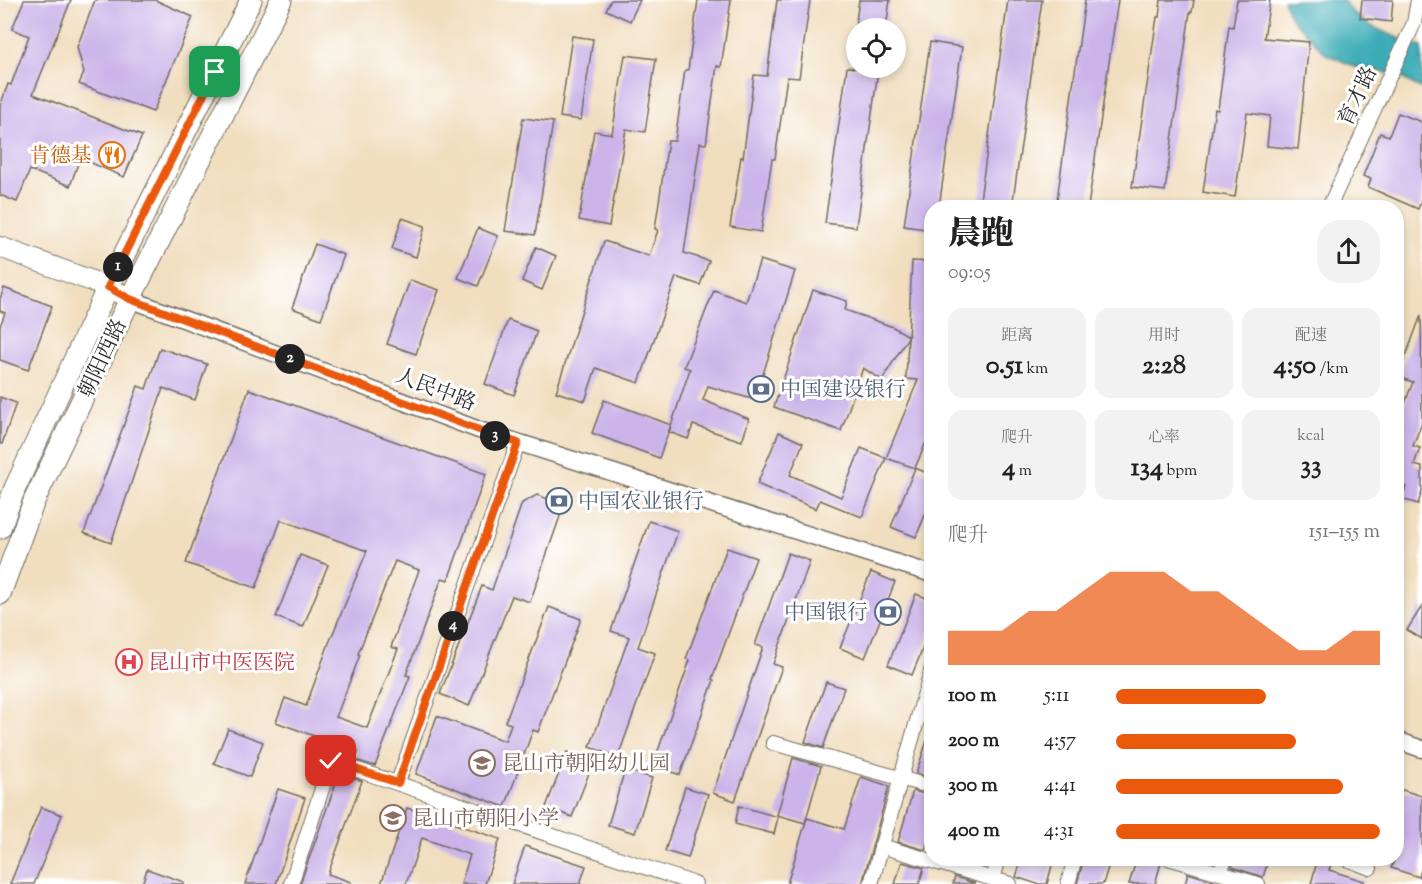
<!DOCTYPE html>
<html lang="zh">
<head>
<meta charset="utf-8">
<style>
  body { margin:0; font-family:"Sorts Mill Goudy","Noto Serif SC",serif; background:#f2f2f2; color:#222; height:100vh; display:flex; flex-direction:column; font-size:22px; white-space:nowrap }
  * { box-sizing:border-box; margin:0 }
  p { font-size:20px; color:#767676 }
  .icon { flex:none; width:33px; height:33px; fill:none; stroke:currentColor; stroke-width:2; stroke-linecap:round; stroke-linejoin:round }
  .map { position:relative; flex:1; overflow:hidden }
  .panel { position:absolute; left:924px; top:200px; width:480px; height:666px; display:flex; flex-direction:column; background:#fff; border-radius:24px; box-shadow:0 3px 9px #0003 }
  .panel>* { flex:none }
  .tools { position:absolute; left:846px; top:18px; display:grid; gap:12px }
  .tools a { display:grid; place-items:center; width:60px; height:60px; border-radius:50%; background:#fff; box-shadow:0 3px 9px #0003; font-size:30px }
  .pin { position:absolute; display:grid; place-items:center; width:51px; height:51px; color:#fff; margin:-26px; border-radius:12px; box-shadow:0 3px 9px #0006 }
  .km { position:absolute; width:30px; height:30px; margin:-15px; border-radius:50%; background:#222; color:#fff; font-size:16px; line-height:30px; text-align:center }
  .round { display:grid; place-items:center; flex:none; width:63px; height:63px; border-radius:24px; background:#f2f2f2 }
  .overview { display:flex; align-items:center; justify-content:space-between; height:102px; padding:0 24px }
  h1 { font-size:33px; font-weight:800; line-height:45px }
  .stats { display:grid; grid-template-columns:repeat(3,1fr); gap:9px; height:102px; padding:6px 24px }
  .stats div { display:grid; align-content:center; border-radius:15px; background:#f2f2f2; text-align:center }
  .stats b { font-size:26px; font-weight:800 }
  .stats small { font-size:16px; font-weight:400 }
  .stats p { font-size:16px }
  .chart { height:168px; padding:12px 24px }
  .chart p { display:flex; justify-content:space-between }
  .chart svg { width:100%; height:108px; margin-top:6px; fill:#ea580c; opacity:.7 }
  ul { padding:0 24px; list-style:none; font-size:20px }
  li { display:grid; grid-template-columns:96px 72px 1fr; align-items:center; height:45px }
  li i { height:15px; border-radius:8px; background:#ea580c }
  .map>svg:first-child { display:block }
  .water { fill:#3aabb6; stroke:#326b70; stroke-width:1.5 }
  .building { fill:#cbb4e9; fill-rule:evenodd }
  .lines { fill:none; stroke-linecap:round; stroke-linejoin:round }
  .minor-casing { stroke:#706a5f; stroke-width:16 }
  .tertiary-casing { stroke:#706a5f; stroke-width:19 }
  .secondary-casing { stroke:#706a5f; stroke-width:22 }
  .primary-casing { stroke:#706a5f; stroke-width:23 }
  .minor { stroke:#fff; stroke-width:14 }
  .tertiary { stroke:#fff; stroke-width:16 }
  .secondary { stroke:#fff; stroke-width:20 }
  .primary { stroke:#fff; stroke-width:21 }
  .route-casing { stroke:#fff; stroke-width:12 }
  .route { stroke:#ea580c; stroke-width:8 }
  .labels { text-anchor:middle; stroke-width:6; stroke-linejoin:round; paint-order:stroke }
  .street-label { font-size:21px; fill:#2b2b2b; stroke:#fff }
  .food-label { font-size:21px; fill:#c56008; stroke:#fff; text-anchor:end }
  .service-label { font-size:21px; fill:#4e5e75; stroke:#fff; text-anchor:start }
  .health-label { font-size:21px; fill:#be3a42; stroke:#fff; text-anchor:start }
  .education-label { font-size:21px; fill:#785e54; stroke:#fff; text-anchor:start }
</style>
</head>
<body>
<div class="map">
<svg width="1422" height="884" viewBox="0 0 1422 884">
  <rect width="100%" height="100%" fill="#fff"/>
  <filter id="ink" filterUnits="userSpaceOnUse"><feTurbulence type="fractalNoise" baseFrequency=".0167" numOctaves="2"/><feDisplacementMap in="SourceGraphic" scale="12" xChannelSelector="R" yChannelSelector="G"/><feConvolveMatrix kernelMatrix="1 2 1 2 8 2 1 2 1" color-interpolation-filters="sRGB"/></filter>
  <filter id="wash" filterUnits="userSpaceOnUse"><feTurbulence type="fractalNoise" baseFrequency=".008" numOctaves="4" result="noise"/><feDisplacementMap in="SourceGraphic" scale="24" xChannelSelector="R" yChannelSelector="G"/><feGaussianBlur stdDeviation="1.35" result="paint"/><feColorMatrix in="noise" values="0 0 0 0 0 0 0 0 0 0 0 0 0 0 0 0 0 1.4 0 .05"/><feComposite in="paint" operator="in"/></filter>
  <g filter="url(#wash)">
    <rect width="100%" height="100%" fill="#f1debf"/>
    <path class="water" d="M1283,0h60c17,28 51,35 79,47v42l-28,-15 -36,-6 -32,-14 -35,-36z"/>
    <g id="blocks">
      <g class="building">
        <path d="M24,0h47l-38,94 109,42 -18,41 -44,-19 -10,28 -40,-16 -13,32 -17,-7v-89l8,-22 3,1 18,-49 -17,-7z"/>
        <path d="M95,0h60l38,17 -40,95 -74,-28 5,-11 -7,-26z"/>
        <path d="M611,0h29l-10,21 -24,-11z"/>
        <path d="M698,0h33l-10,67 -4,-1 -11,78 -6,-1 -16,110 25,8 -9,24 -24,-8 -37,106 -43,-15 -11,33 -29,-9 48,-151 45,15 9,-26 -3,-1 13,-88h7l10,-71h3z"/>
        <path d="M777,0h33l-11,78 -12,-1 -12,82h-3l-11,73 -31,-5 11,-70 2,1 11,-83 13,1z"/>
        <path d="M859,0h31l-4,28h-31z"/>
        <path d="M1008,0h34l-30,207h-33z"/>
        <path d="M1085,0h33l-30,207h-32z"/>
        <path d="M1161,0h33l-2,12h-2l-25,179 -33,-4 25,-170h2z"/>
        <path d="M1237,0h33l-6,38 45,4 -11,107 -31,-3 3,-30 -23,-3 -12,84 -32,-5 12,-83 3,1 11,-84 4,1z"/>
        <path d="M1362,0h31l-2,22 -31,-4z"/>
        <path d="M572,36l21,3 -12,81 -21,-3z"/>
        <path d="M930,42l32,5 -23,160h-7v23l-28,-4z"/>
        <path d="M625,55l31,4 -11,73 -19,-3 -17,97 -30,-6 15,-89 18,3z"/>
        <path d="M847,67l31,4 -22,156 -31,-4z"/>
        <path d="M1398,113l24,9v77l-4,10 -50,-22 3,-8 -8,-3 17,-43 9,3z"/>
        <path d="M523,118l30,4 -18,113 -30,-4z"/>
        <path d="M402,218l23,8 -9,31 -24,-8z"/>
        <path d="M478,228l20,8 -20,50 -20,-8z"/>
        <path d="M315,244l29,11 -23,64 -29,-11z"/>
        <path d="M536,247l20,9 -14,34 -20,-9z"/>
        <path d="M760,260l35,11 -40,129 -47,-14 -5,14 46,19 -7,22 -49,-16 -5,14 -19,-7 21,-63 -6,-2 30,-77 32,12z"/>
        <path d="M912,261l20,1v166l-17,40 -29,-10 32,-78 -12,-1z"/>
        <path d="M410,280l29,10 -23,64 -29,-10z"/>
        <path d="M4,288l48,18 -24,64 -28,-10v-34l5,-13 -5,-2v-12z"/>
        <path d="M813,290l34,11 -2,9 48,17 16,9 -27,44 -19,-12 -22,63 -67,-24z"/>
        <path d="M1421,315l1,107 -9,24 7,2 -6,17 8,2v25l-4,12 -16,-5 4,-12 -10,-3v-58l17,-44 -15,-5z"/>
        <path d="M508,320l29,11 -23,64 -29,-11z"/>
        <path d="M160,348l47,16 -12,36 -32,-12 -52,155 -27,-10 54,-147 8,3z"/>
        <path d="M249,389l237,85 -38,106 -6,-2 -36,97 4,1 -35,90 -20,-6 3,-8 -82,-30 9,-24 21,8 23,-63 38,-92 -86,-31 -25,68 -70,-25zM395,561l24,9 -28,77 7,2 -31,79 -31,-11 24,-62 -2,-1z"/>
        <path d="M0,397l16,6 -14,41h-2z"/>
        <path d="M604,400l67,25 -12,33 -67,-25z"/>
        <path d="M779,432l24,11 -13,32 51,22 20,-49 25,10 -24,59 -42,-17 -4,9 -59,-25z"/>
        <path d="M915,468l17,7v23l-16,39 -25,-10z"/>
        <path d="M537,495l27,10 -34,97 -18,-6 -43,110 -29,-12 42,-108 10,4 30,-87z"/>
        <path d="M649,521l29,10 -40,116 17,6 -37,104 -28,-10 39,-110 -18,-6z"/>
        <path d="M727,548l29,10 -44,121 2,1 -34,95 -27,-10 37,-105 -4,-1z"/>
        <path d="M788,553l22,8 -37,103 9,3 -47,134 -22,-8 50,-146 -8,-2z"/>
        <path d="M300,555l28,10 -25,62 -27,-10z"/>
        <path d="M871,572l24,10 -30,76 -25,-10z"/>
        <path d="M916,594l16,6v26l-20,49 -24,-10z"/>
        <path d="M1422,606v33l-15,-9z"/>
        <path d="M549,607l32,12 -43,113 -5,-2 -28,77 -89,-33 21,-58 68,25 6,-17 -6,-2z"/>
        <path d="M826,682l18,6 -21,60 -18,-6z"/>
        <path d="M228,729l35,13 -13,35 -36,-14z"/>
        <path d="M929,735h3v43l-16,-5z"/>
        <path d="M567,752l26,11 -21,54 -26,-10z"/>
        <path d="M793,758l28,8 -16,57 -28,-8z"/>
        <path d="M625,770l27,8 -17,55 -27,-8z"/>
        <path d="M348,776l14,5 -34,93 23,8 -1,2h-50l38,-107 9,3z"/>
        <path d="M861,777l28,9 -27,98h-75l20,-66 37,11z"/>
        <path d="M685,787l23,7 -20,64 -23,-7z"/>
        <path d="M1396,788l26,8v70l-3,11 -28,-9 4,-10h1z"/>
        <path d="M278,789l27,9 -29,86h-31z"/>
        <path d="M913,791l19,5v32l-7,22 -27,-8z"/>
        <path d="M739,806l39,11 -4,17 -39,-10z"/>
        <path d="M41,807l21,8 -28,69h-24z"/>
        <path d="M407,808l93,31 -15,45h-24l9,-29 -48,-17 -16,46h-25z"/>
        <path d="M525,846l61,20 -6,18h-68z"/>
        <path d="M960,858h24l-3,8 -21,-6z"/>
        <path d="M1022,858h32l-7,26h-10l-21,-7z"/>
        <path d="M1084,858h27l-8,26h-26z"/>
        <path d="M1137,858h22l2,5 -6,21h-26z"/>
        <path d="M1234,858h35l-6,19 -31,-10z"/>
        <path d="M1318,858h15l-4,12 35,11v3h-53z"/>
        <path d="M902,862l22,6 -5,16h-24z"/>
        <path d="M147,869l37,13v2h-42z"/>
        <path d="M1188,873l26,8 -1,3h-28z"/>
        <path d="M955,877l20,6 -22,1z"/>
      </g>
    </g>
  </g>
  <g filter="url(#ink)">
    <use href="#blocks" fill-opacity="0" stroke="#706a5f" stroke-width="1.5"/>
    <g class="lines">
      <defs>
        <g id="minor">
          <path d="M1329,207l85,-184 4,-23"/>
          <path d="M773,743l159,44"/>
          <path d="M398,782l120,-339"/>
          <path d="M881,846l129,38"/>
          <path d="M1168,858l90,26"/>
          <path d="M1344,858l26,10"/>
          <path d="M1220,873l5,-15"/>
          <path d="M993,879l6,-21"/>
          <path d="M291,884l40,-123 364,123"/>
          <path d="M871,884l61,-216"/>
          <path d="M1068,884l7,-26"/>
        </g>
        <g id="tertiary">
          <path d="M130,299l349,131 453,144"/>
          <path d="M1396,740l26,9"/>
        </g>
        <path id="secondary" d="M0,247l108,40 22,12"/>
        <g id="primary">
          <path d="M0,528l15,-40 93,-201 143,-287"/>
          <path d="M0,594l34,-93 96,-202 151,-299"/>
        </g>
      </defs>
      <use href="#minor" class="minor-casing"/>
      <use href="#tertiary" class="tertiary-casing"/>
      <use href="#secondary" class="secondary-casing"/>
      <use href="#primary" class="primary-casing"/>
      <use href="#minor" class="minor"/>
      <use href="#tertiary" class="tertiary"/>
      <use href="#secondary" class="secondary"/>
      <use href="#primary" class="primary"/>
    </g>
  </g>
  <g class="lines" filter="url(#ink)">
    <defs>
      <path id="route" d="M215,72l-107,215 22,12 349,131 39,13 -120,340 -67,-22"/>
    </defs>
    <use href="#route" class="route-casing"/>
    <use href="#route" class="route"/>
  </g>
  <defs>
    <symbol id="restaurant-ring" viewBox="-11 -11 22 22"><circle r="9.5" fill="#fff" stroke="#e8710a" stroke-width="1.5"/><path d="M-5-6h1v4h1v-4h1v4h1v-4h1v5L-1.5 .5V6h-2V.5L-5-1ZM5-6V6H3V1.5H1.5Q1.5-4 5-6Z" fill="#e8710a"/></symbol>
    <symbol id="bank-ring" viewBox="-11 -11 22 22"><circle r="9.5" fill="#fff" stroke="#5c6f8a" stroke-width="1.5"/><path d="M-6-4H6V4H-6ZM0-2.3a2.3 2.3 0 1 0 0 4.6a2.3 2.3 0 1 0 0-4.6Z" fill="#5c6f8a"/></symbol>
    <symbol id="hospital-ring" viewBox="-11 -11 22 22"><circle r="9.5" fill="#fff" stroke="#e0444e" stroke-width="1.5"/><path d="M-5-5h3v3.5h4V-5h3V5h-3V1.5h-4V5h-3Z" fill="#e0444e"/></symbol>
    <symbol id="school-ring" viewBox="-11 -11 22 22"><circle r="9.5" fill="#fff" stroke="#8d6e63" stroke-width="1.5"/><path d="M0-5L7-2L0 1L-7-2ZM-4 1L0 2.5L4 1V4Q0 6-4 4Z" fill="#8d6e63"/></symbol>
  </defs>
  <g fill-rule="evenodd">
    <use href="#restaurant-ring" x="97" y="140" width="30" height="30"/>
    <use href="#bank-ring" x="746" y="374" width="30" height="30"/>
    <use href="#bank-ring" x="544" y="486" width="30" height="30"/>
    <use href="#bank-ring" x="873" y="597" width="30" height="30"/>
    <use href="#hospital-ring" x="114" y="647" width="30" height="30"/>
    <use href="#school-ring" x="467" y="748" width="30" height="30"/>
    <use href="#school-ring" x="378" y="803" width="30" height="30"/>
  </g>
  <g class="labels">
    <g class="street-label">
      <text transform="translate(1357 96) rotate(-65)" y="7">育才路</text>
      <text transform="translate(102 358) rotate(-65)" y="7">朝阳西路</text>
      <text transform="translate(436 389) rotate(21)" y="7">人民中路</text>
    </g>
    <g class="food-label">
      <text x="92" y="162">肯德基</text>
    </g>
    <g class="service-label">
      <text x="780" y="396">中国建设银行</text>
      <text x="578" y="508">中国农业银行</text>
      <text x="868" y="619" text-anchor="end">中国银行</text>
    </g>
    <g class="health-label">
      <text x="148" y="669">昆山市中医医院</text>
    </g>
    <g class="education-label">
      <text x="502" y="770">昆山市朝阳幼儿园</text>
      <text x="412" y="825">昆山市朝阳小学</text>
    </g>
  </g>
</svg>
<div class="tools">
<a><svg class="icon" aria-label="locate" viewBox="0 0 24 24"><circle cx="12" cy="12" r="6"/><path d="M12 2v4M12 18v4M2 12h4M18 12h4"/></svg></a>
</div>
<div class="pin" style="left:215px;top:72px;background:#1e9e55"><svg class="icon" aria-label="arrive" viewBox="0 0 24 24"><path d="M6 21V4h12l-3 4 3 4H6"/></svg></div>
<div class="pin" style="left:331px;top:761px;background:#d93025"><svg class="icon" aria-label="check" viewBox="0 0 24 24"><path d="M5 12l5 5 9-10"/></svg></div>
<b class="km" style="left:118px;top:267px">1</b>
<b class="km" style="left:290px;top:359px">2</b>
<b class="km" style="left:495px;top:436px">3</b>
<b class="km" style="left:453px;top:626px">4</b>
<section class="panel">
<div class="overview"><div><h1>晨跑</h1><p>09:05</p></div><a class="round"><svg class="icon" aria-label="share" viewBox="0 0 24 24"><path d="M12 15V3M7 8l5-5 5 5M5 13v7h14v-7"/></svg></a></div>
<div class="stats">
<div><p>距离</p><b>0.51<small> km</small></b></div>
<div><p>用时</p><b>2:28</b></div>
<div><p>配速</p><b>4:50<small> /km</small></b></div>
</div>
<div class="stats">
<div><p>爬升</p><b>4<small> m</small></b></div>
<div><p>心率</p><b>134<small> bpm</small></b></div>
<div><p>kcal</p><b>33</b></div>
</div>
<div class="chart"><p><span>爬升</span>151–155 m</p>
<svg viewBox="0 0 160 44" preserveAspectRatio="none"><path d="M0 44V30L10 30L20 30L30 22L40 22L50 14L60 6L70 6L80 6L90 14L100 14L110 22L120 30L130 38L140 38L150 30L160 30V44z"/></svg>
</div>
<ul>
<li><b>100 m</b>5:11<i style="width:57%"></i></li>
<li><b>200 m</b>4:57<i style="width:68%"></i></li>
<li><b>300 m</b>4:41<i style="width:86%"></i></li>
<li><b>400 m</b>4:31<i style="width:100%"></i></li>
</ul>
</section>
</div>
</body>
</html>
